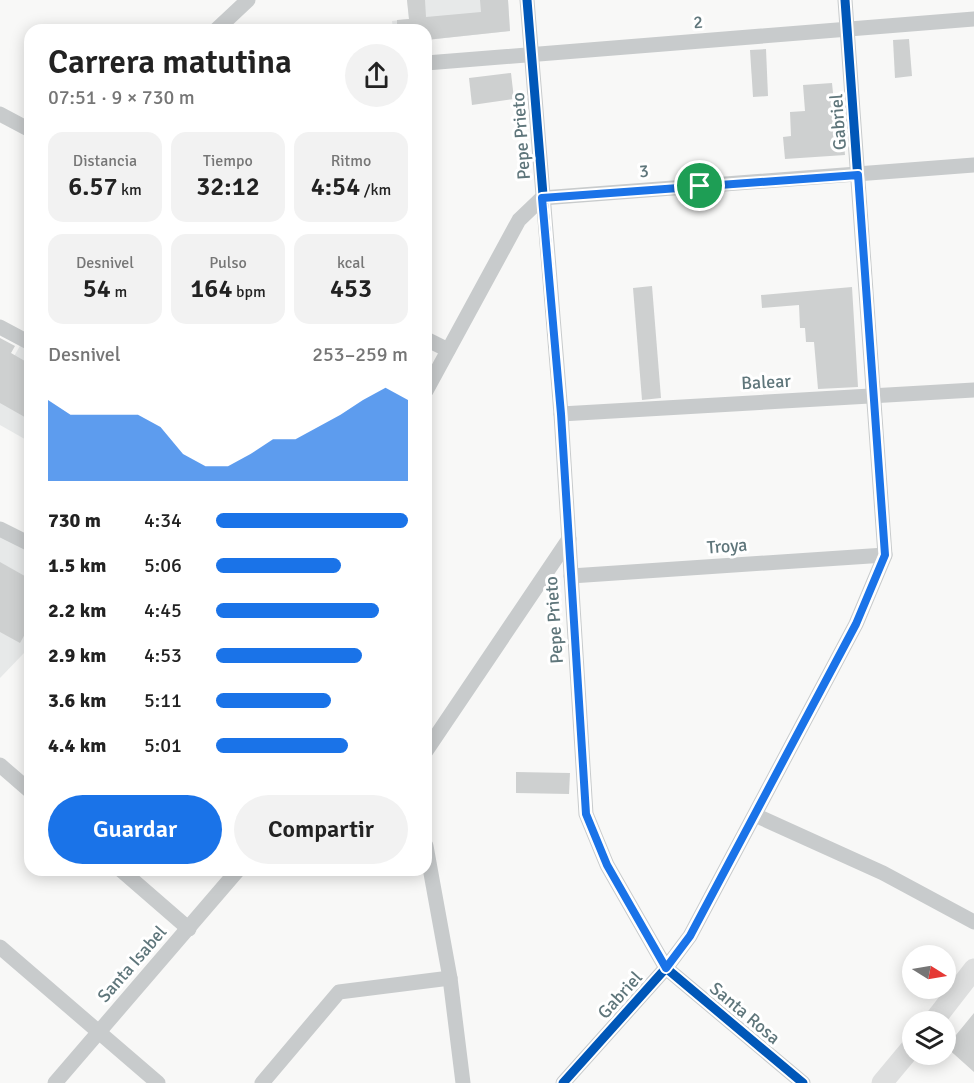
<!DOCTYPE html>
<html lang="es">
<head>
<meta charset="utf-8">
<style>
  body { margin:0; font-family:Signika,sans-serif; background:#f2f2f2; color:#222; height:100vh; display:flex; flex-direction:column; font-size:22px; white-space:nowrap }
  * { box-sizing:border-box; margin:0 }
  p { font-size:20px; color:#767676 }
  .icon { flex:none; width:33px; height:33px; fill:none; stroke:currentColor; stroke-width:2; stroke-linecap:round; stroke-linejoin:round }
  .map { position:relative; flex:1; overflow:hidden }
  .sheet { position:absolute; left:24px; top:24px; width:408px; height:852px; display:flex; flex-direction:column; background:#fff; border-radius:18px; box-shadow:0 3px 15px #0003 }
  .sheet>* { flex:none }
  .needle { width:39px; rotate:101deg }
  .fabs { position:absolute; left:902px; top:945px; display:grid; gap:12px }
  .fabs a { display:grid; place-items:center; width:54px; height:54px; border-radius:50%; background:#fff; box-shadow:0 3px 15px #0003; font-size:30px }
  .pin { position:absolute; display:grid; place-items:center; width:51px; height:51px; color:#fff; margin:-26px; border:3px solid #fff; border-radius:50%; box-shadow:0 2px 6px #0007 }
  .round { display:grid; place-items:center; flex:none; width:63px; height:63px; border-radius:32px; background:#f2f2f2 }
  .summary { display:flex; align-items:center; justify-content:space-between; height:102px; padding:0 24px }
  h1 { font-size:33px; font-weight:600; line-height:45px }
  .figures { display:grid; grid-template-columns:repeat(3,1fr); gap:9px; height:102px; padding:6px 24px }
  .figures div { display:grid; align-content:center; border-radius:15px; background:#f2f2f2; text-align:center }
  .figures b { font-size:26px; font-weight:600 }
  .figures small { font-size:16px; font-weight:400 }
  .figures p { font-size:16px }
  .chart { height:168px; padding:12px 24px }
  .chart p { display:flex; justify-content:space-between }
  .chart svg { width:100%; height:108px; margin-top:6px; fill:#1a73e8; opacity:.7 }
  .cta { display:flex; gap:12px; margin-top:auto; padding:12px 24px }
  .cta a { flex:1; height:69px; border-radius:36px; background:#1a73e8; color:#fff; font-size:24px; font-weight:600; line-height:69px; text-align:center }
  .cta a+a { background:#f2f2f2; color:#222 }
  ul { padding:0 24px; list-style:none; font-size:20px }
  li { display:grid; grid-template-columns:96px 72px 1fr; align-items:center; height:45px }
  li i { height:15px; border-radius:8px; background:#1a73e8 }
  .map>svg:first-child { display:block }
  .built { fill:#e7e9e9 }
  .building { fill:#ced0d0 }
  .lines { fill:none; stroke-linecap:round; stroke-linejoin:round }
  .minor { stroke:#c8cbcc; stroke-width:15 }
  .secondary { stroke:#dedfdf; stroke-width:21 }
  .cycleway-casing { stroke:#fff; stroke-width:13 }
  .cycleway { stroke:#0057b8; stroke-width:9 }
  .route-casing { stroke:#fff; stroke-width:12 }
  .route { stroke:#1a73e8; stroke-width:8 }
  .labels { text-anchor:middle; stroke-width:6; stroke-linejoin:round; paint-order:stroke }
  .street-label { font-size:18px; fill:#5f767b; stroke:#fff }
</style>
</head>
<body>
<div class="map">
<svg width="974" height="1083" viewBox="0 0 974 1083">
  <rect width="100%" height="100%" fill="#f8f8f7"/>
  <g class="built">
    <path d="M407,0h101l2,31 -84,9v-10h-33l-1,-9 17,-2z"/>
    <path d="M21,344l9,5v93l-30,-17v-44z"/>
    <path d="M0,535l30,16v91l-6,11 -24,25z"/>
  </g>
  <g class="building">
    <path d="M407,0h18l1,17 55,-5 -1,-12h28l2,31 -84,9v-10h-29v-10l12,-1z"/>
    <path d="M909,39l3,37 -17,2 -2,-38z"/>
    <path d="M766,49l2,47 -15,1 -3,-47z"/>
    <path d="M511,73l3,26 -42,6 -3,-27z"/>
    <path d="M832,83l5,50h6l2,22 -60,4 -2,-22 8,-1 -1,-24 15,-1 -2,-26z"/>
    <path d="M652,286l9,112 -19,2 -9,-112z"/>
    <path d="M852,287l6,100 -40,2 -4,-47h-8l-1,-14h-5l-1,-23 -37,3 -1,-13z"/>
    <path d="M0,338l15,8 -4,7 19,11v56l-30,-17z"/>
    <path d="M0,562l30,17v46l-10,18 -20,-11z"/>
    <path d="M516,772l54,1 -1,21 -53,-1z"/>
    <path d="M974,1013v59l-29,-26 1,-20 10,9z"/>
  </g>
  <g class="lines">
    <g class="minor">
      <path d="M527,0l34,414 25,400 21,51 59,103 137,115"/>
      <path d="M216,30l32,-30"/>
      <path d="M426,63l548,-44"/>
      <path d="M0,114l30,16"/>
      <path d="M0,327l30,16"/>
      <path d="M426,339l22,11"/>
      <path d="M426,391l93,-171 23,-22 432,-33"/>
      <path d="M561,414l413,-24"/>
      <path d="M0,529l30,15"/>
      <path d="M571,576l314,-21"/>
      <path d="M426,751l143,-212"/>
      <path d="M0,765l30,26"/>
      <path d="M755,815l128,58 91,49"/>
      <path d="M426,846l24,132 13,105"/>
      <path d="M121,870l68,59"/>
      <path d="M0,947l158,136"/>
      <path d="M55,1083l183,-213"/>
      <path d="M262,1083l77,-91 111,-14"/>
      <path d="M563,1083l103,-115 24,-32 166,-312 29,-69 -40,-555"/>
    </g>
    <g class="secondary">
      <path d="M933,1022l41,-53"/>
      <path d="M882,1083l30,-36"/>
    </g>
    <defs>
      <g id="cycleway">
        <path d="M527,0l34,414 25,400 21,51 59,103 137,115"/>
        <path d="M563,1083l103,-115 24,-32 166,-312 29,-69 -40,-555"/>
      </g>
    </defs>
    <use href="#cycleway" class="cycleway-casing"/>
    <use href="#cycleway" class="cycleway"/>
  </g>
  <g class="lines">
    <defs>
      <path id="route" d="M858,175l27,380 -29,69 -166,312 -24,32 -59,-103 -21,-51 -25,-400 -19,-216z"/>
    </defs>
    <use href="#route" class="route-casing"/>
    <use href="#route" class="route"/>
  </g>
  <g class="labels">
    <g class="street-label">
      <text transform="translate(698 22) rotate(-5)" y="6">2</text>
      <text transform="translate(838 122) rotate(-94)" y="6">Gabriel</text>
      <text transform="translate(521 136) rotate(-94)" y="6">Pepe Prieto</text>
      <text transform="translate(644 171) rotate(-4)" y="6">3</text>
      <text transform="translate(766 382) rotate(-3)" y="6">Balear</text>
      <text transform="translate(727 546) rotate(-4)" y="6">Troya</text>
      <text transform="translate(554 620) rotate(-94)" y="6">Pepe Prieto</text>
      <text transform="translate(132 964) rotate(-49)" y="6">Santa Isabel</text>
      <text transform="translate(620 995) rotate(-48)" y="6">Gabriel</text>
      <text transform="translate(745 1013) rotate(40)" y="6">Santa Rosa</text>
    </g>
  </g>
</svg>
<div class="fabs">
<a><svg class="needle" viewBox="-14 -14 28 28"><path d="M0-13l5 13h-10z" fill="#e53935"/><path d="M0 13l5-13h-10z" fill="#767676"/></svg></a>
<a><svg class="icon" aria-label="layers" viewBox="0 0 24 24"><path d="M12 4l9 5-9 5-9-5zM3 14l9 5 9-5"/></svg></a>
</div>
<div class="pin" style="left:700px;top:186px;background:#1e9e55"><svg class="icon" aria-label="arrive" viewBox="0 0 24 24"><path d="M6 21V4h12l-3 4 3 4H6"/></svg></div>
<section class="sheet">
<div class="summary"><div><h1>Carrera matutina</h1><p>07:51 · 9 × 730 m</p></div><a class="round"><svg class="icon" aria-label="share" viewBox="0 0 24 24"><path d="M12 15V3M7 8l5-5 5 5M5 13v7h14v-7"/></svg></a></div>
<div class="figures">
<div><p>Distancia</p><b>6.57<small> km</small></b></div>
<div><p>Tiempo</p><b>32:12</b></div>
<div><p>Ritmo</p><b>4:54<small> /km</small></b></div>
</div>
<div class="figures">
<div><p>Desnivel</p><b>54<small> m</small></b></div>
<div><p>Pulso</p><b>164<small> bpm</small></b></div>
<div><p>kcal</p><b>453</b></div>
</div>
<div class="chart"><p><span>Desnivel</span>253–259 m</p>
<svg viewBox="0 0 160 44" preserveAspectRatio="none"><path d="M0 44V11L10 17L20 17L30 17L40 17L50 22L60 33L70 38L80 38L90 33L100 27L110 27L120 22L130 17L140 11L150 6L160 11V44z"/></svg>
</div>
<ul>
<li><b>730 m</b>4:34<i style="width:100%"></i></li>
<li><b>1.5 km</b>5:06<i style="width:65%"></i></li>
<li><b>2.2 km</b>4:45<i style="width:85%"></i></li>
<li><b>2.9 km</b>4:53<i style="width:76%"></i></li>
<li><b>3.6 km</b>5:11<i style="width:60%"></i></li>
<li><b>4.4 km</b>5:01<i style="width:69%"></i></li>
</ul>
<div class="cta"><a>Guardar</a><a>Compartir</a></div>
</section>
</div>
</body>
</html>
